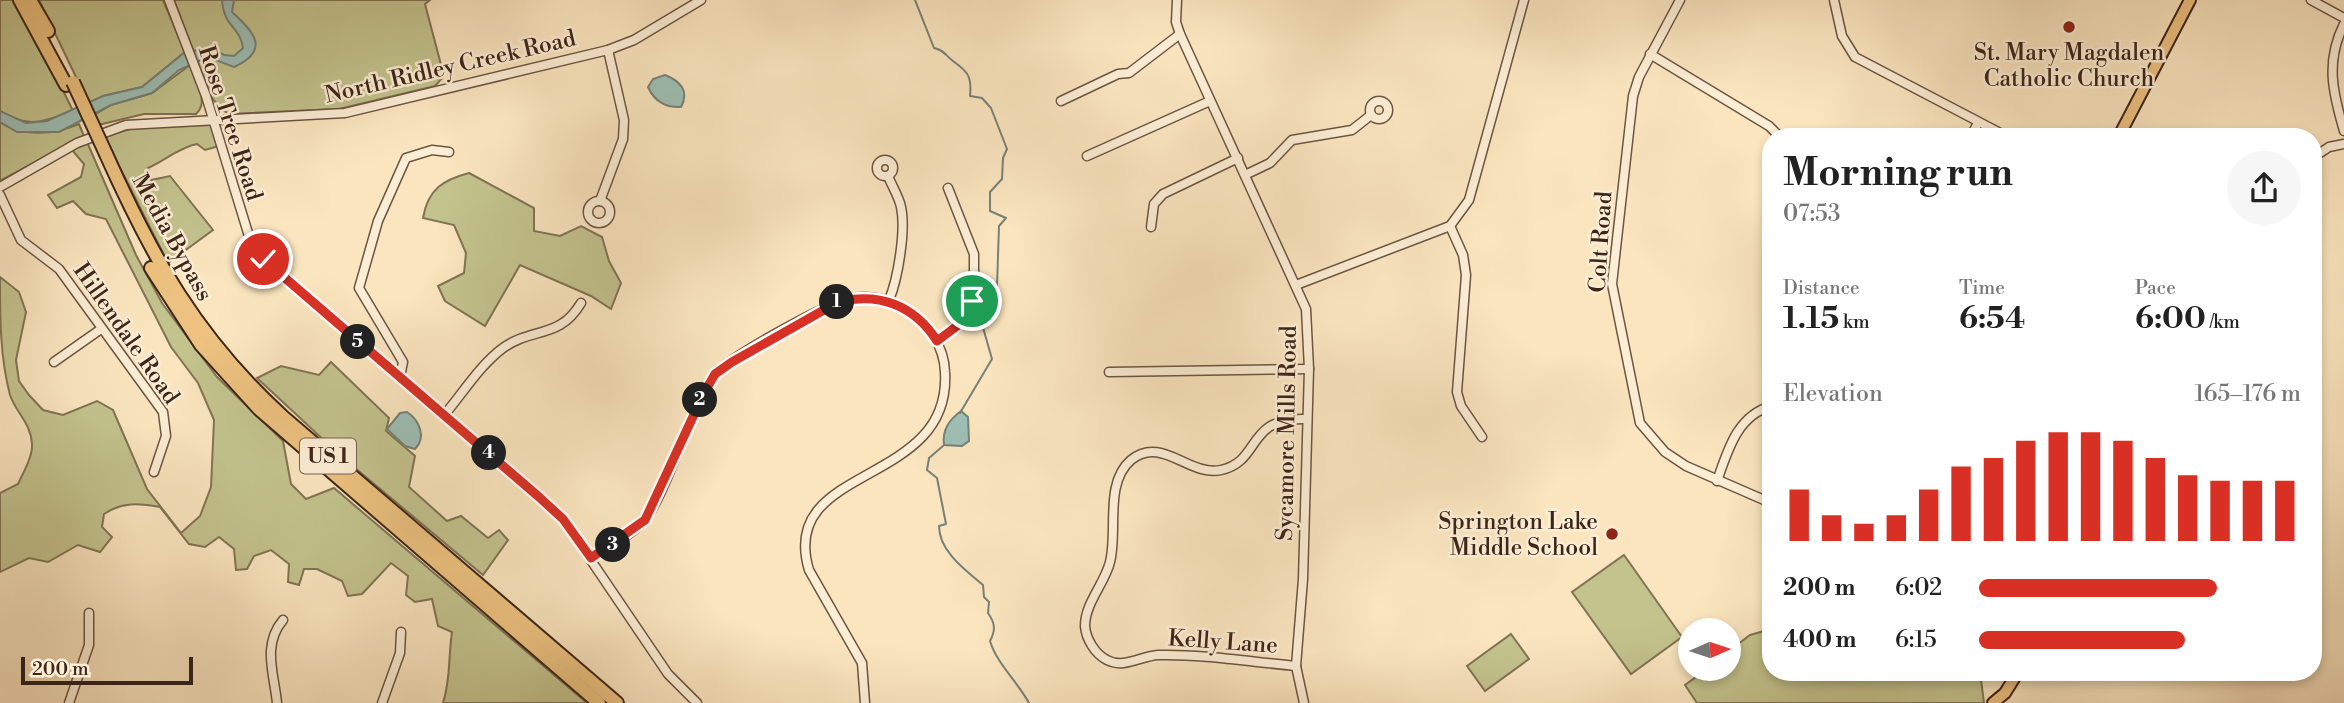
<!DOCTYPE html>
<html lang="en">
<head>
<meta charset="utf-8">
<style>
  body { margin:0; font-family:"Libre Bodoni",serif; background:#f6f6f6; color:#222; height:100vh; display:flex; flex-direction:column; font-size:26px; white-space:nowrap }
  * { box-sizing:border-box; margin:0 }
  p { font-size:23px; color:#767676 }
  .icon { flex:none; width:38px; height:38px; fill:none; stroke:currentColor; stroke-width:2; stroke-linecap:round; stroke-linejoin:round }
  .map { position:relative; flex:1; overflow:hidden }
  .panel { position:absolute; left:1762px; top:128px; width:560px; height:553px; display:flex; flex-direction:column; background:#fff; border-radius:28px; box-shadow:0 4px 10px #0003 }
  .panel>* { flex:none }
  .needle { width:46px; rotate:87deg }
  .buttons { position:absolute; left:1678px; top:618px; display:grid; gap:14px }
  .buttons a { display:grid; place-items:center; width:63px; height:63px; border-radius:50%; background:#fff; box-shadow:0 4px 10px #0003; font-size:35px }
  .scale { position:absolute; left:21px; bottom:18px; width:172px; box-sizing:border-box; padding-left:7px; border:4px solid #3d251a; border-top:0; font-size:19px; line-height:24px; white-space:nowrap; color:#3d251a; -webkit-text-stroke:5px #fceed5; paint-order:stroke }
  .pin { position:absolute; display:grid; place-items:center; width:60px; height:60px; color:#fff; margin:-30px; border:4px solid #fff; border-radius:50%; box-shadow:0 2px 7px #0007 }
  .km { position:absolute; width:35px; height:35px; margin:-18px; border-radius:50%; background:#222; color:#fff; font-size:19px; line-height:35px; text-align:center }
  .round { display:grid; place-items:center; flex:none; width:74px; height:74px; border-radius:37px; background:#f6f6f6 }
  .overview { display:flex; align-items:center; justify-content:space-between; height:119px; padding:0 21px }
  h1 { font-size:38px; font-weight:800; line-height:52px }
  .metrics { display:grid; grid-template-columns:repeat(3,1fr); gap:10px; height:119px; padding:7px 21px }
  .metrics div { display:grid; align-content:center }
  .metrics b { font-size:30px; font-weight:800 }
  .metrics small { font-size:19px; font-weight:400 }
  .metrics p { font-size:19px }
  .chart { height:196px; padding:14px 21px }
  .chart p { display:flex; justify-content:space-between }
  .chart svg { width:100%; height:126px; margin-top:7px; stroke:#d93025; stroke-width:6 }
  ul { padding:0 21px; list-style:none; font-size:23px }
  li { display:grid; grid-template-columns:112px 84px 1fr; align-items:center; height:52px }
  li i { height:18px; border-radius:9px; background:#d93025 }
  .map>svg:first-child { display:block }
  .green { fill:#c3c38e; stroke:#807454; stroke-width:2 }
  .water { fill:#9ebfb5; stroke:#778177; stroke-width:2 }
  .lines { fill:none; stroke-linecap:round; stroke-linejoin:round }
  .stream { stroke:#778177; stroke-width:2 }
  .minor-casing { stroke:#6c5543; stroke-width:11 }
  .major-casing { stroke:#3d251a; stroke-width:14 }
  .highway-casing { stroke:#3d251a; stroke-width:16 }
  .minor { stroke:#fceed5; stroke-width:8 }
  .major { stroke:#edc280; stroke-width:10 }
  .highway { stroke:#edc280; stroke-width:12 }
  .highway-bridge-casing { stroke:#3d251a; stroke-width:16; stroke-linecap:butt }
  .highway-bridge { stroke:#edc280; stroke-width:12 }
  .route-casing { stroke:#fff; stroke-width:14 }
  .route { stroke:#d93025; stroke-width:9 }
  .poi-dot { fill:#8f2418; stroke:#fceed5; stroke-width:2.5 }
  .labels { text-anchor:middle; stroke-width:5; stroke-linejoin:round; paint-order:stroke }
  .shield { fill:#fceed5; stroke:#766152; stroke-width:2 }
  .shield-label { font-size:21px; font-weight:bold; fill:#3d251a }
  .poi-label { font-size:23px; fill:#3d251a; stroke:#fceed5 }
  .street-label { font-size:23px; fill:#3d251a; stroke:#fceed5 }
</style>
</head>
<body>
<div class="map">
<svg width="2344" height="703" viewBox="0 0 2344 703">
  <rect width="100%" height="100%" fill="#fae5bf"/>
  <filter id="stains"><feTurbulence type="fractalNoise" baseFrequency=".00286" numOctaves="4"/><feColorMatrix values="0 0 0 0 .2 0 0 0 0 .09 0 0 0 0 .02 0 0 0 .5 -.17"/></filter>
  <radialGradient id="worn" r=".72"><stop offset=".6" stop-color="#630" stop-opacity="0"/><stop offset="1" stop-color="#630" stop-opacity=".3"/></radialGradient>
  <g class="green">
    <path d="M0,0h13l27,43 33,68c-31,11 -44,18 -73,0z"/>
    <path d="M39,0h124l22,52 -43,35 -39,9 -14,8z"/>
    <path d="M174,0h256l-5,4 19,72 -9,10 -96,23 -110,5 -8,-5 -10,-12z"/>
    <path d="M190,65c5,15 20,37 6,49h-52l-46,11 -4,-10 17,-10 41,-12z"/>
    <path d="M0,122c25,15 52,13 79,2l5,12 -84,45z"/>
    <path d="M211,124l8,22 -14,4 -8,-6c-17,3 -33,17 -49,24l3,12 19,-4 43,54 -45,33 -64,-127 38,-10z"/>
    <path d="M87,142l49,113 26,48 55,74 66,64 8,43 15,15 28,-11 253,215h-144c8,-25 5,-45 9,-71l-14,-6 -6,-27 -17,3 -9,-7 2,-19 -17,-13 -29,31 -14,2 -6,-15 -25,-12h-13l-5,16 -11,-3 1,-18 -18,-14 -17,6 -7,13 -11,1 -2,-21 -15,-12 -14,10 -16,-3 -29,-37c-22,-4 -38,-5 -56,7l-2,13 10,10 -12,15 -22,-7 -30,17 -19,-4 -29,14v-79l18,-9c5,-11 15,-28 14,-40 -1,-21 -16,-31 -22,-49 -10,-38 -10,-78 -10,-118l19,15 7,20 -10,48 3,21 10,14 14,15 20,5 34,-14 16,9 34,79 34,44 19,-17 11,-29 3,-67 -16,-37 -27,-36 -65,-128 -20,-5 -13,-13 -16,7 -9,-13 33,-18 3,-13 -12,-14z"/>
    <path d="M469,173l65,35v23l26,5 21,-10 21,11 7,24 12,22 -10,26 -20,-13 -71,-31 -35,61 -40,-25 -7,-15 26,-13 2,-20 -12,-28 -31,-7c5,-29 20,-38 46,-45z"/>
    <path d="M331,362l58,56 -3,13 29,25 -6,31 38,34 14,-5 27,22 11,-8 9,10 -25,35 -141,-118 -85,-79 24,-12 38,9z"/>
    <path d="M1624,555l58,82 -51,37 -59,-82z"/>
    <path d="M1771,629v43h209l4,31h-287l-12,-18 22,-16 22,-1v-17l21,-16z"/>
    <path d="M1511,634l18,25 -44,32 -18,-25z"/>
  </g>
  <g class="water">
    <path d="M222,0h12l-2,12c22,20 39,38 2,55l-26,-10 -29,13 -27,23 -41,12 -52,27h-42l-17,-10v-11l26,12 21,-2 56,-25 39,-9 43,-35 28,-4 11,7 10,1 9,-8c-3,-22 -19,-20 -21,-48z"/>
    <path d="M665,75c15,6 25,16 16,32 -15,1 -27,-6 -33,-20l5,-8z"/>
    <path d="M961,411l7,6 1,24 -7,5 -18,-1c-2,-15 5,-25 17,-34z"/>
    <path d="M407,412c12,8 20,25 8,37l-10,-3 -18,-17 13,-16z"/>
  </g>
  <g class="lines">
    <g class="stream">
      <path d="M915,0l19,48c10,2 11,7 19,13 15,11 19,15 17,35l12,2 9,10 16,41 -4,9 -1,21 -12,13v19l16,7 -7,8 -2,60 -17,31 12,42 -32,54"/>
      <path d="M943,446l-14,12 -2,12 10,8 9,46 -7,2c0,25 26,44 44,59l1,12 5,5 -1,11c7,10 8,17 2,28 7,23 27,40 39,62"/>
    </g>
    <defs>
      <g id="minor">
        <path d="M169,0l37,96 46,150 10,12 301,261 105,155 29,29"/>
        <path d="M1177,0l-1,22 4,12 126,275 3,60 -6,210 -7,87 8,37"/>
        <path d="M1680,0l-41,77 -6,19 -21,188 28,139 25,29 21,14 85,37"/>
        <path d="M1834,0l8,36 13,21 151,79"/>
        <path d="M2311,0l33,18"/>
        <path d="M2344,24c-19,38 -11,69 0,107"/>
        <path d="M1650,54l119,72 10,10"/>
        <path d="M1061,101l57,-27 11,-1 51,-39"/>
        <circle cx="1379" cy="110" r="9"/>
        <path d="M1971,136l7,-13"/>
        <path d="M1087,156l123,-55"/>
        <path d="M2314,157l15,-10 15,-3"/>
        <circle cx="885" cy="168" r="8"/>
        <path d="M1247,174l23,-11 22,-23 60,-10 19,-15"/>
        <path d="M888,176c4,10 11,21 13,31 5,23 -3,72 -12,93"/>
        <path d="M0,187l77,-44 49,-18 219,-12 263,-63 26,-10 67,-40"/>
        <path d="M0,195l21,45 38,29 104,143 3,24 -12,36"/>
        <circle cx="599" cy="212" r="11"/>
        <path d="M600,201l23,-62 1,-19 -16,-70"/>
        <path d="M1450,226l13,29 3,20 -9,117 4,14 21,31"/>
        <path d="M1151,227l3,-23 9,-10 75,-36"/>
        <path d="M1296,285l154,-59 19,-26 55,-200"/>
        <path d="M937,341l28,-21 5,-8 4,-30v-28l-26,-66"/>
        <path d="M54,362l47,-33"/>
        <path d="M1109,372l200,-3"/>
        <path d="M400,377l3,-15 -44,-74 19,-67 28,-63 26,-8 17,2"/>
        <path d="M445,414c18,-21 35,-49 58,-66 29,-21 57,-9 78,-45"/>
        <path d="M1717,481c11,-31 20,-65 54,-75"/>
        <path d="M591,558c17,-11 37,-21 52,-36 17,-19 36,-76 48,-101 7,-15 12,-34 24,-47 16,-18 109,-69 133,-75 20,-5 44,0 61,12 20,16 35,34 36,61 7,116 -168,91 -136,198l53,93 3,40"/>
        <path d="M1296,666c-45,-4 -92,-12 -138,-11 -17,1 -34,14 -51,5 -12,-6 -21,-21 -22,-34 0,-23 20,-43 25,-64 8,-31 -6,-79 21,-102 31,-25 58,17 90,10 41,-9 24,-53 85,-51"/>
        <path d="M69,703l20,-58v-32"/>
        <path d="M277,703c-3,-30 -15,-58 6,-83"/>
        <path d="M382,703l18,-50 1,-21"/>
      </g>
      <g id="major">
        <path d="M2119,136l71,-136"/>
        <path d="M1993,703l12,-10 13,-21"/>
      </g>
      <g id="highway">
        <path d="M20,0l46,85"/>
        <path d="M30,0l18,31"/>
        <path d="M106,154c47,105 90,183 176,262l335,287"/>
        <path d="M151,268l50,77 58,64 340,294"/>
      </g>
    </defs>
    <use href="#minor" class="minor-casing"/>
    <use href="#major" class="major-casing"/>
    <use href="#highway" class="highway-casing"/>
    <use href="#minor" class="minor"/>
    <use href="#major" class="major"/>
    <use href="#highway" class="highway"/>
    <defs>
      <path id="highway-bridge" d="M73,82l33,72"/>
    </defs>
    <use href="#highway-bridge" class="highway-bridge-casing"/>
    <use href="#highway-bridge" class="highway-bridge"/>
  </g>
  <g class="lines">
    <defs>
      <path id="route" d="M263,259l276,238 24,22 28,39 54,-38 59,-127 11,-19 17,-12 106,-60c41,-10 76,3 99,39l28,-21 7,-19"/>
    </defs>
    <use href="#route" class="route-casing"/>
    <use href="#route" class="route"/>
  </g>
  <g class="poi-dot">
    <circle cx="2069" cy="27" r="7"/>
    <circle cx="1612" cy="534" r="7"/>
  </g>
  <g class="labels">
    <rect class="shield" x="300" y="438.5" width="56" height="35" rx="5"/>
    <g class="shield-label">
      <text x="328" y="463">US 1</text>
    </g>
    <g class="poi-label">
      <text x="2069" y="60">St. Mary Magdalen<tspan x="2069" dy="26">Catholic Church</tspan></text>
      <text x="1598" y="529" text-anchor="end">Springton Lake<tspan x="1598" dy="26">Middle School</tspan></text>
    </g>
    <g class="street-label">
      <text transform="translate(450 66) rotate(-13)" y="8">North Ridley Creek Road</text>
      <text transform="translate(231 123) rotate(72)" y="8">Rose Tree Road</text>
      <text transform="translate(173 237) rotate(61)" y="8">Media Bypass</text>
      <text transform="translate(1600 242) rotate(-86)" y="8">Colt Road</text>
      <text transform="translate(127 333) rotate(55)" y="8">Hillendale Road</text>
      <text transform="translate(1286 433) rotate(-89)" y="8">Sycamore Mills Road</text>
      <text transform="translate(1223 641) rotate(4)" y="8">Kelly Lane</text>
    </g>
  </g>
  <rect width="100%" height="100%" filter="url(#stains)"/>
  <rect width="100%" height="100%" fill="url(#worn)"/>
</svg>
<div class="buttons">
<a><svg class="needle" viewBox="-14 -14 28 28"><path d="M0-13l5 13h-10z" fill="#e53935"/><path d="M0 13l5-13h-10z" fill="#767676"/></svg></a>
</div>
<div class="scale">200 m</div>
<div class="pin" style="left:972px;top:301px;background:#1e9e55"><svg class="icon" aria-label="arrive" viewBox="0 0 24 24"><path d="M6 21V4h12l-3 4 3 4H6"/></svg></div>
<div class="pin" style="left:263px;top:259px;background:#d93025"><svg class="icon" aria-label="check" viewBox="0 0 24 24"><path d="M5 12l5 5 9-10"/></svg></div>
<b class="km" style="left:837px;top:302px">1</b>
<b class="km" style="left:700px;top:400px">2</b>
<b class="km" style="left:613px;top:545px">3</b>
<b class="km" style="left:489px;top:453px">4</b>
<b class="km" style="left:358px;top:342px">5</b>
<section class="panel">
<div class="overview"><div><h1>Morning run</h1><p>07:53</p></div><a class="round"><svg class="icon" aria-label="share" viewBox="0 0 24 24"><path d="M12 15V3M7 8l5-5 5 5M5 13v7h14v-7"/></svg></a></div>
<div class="metrics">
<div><p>Distance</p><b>1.15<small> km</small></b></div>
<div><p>Time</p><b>6:54</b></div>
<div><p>Pace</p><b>6:00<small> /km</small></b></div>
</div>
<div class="chart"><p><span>Elevation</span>165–176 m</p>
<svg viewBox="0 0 160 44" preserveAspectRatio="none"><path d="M5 44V26M15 44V35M25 44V38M35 44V35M45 44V26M55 44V18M65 44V15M75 44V9M85 44V6M95 44V6M105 44V9M115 44V15M125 44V21M135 44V23M145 44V23M155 44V23"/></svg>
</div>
<ul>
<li><b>200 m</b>6:02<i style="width:74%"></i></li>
<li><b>400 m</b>6:15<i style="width:64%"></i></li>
</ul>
</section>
</div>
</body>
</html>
